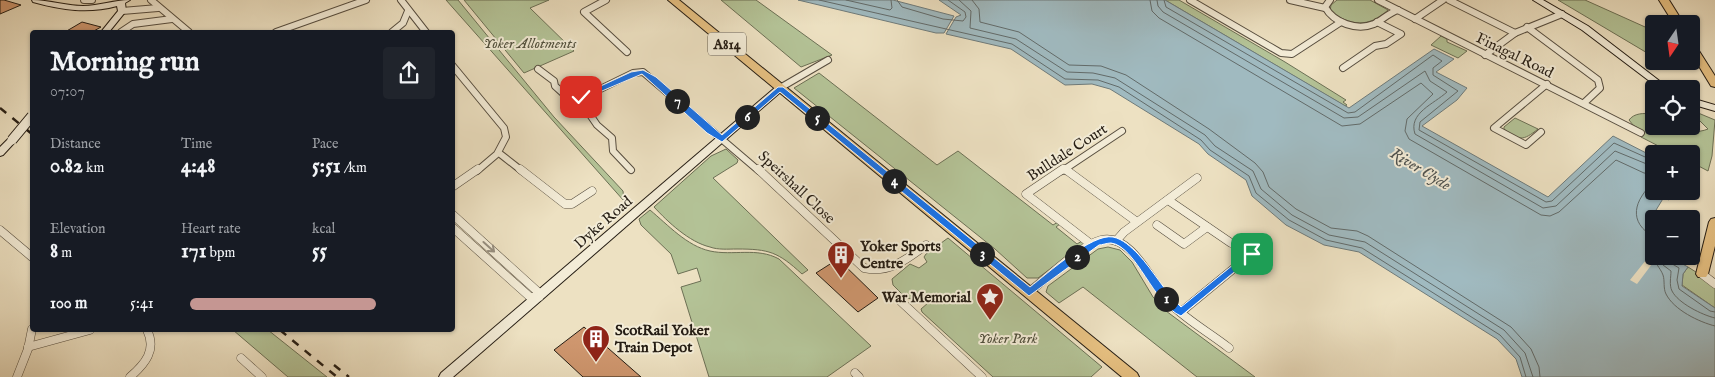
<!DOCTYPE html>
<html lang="en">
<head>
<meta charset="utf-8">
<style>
  body { margin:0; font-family:"IM FELL English",serif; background:#20242c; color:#f1f3f6; height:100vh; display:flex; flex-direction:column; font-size:19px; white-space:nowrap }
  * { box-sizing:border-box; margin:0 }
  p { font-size:16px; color:#9ea1a6 }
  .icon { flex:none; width:28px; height:28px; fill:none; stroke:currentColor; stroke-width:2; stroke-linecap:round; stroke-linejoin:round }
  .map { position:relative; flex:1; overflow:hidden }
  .side { position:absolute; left:30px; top:30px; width:425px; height:302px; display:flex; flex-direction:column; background:#171b24; border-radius:5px; box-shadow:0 1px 4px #0004 }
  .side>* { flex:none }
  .needle { width:32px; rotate:193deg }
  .fabs { position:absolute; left:1645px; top:15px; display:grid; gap:10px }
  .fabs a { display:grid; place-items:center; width:55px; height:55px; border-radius:5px; background:#171b24; box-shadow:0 1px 4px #0004; font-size:25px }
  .pin { position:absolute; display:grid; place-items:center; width:42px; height:42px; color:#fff; margin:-21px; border-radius:10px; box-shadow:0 2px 8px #0006 }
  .km { position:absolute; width:25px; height:25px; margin:-12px; border-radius:50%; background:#222; color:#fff; font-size:14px; line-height:25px; text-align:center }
  .round { display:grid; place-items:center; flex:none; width:52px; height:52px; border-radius:5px; background:#20242c }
  .overview { display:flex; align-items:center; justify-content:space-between; height:85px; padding:0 20px }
  h1 { font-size:28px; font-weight:800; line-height:38px }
  .figures { display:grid; grid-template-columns:repeat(3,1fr); gap:8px; height:85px; padding:5px 20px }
  .figures div { display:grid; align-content:center }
  .figures b { font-size:21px; font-weight:800 }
  .figures small { font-size:14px; font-weight:400 }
  .figures p { font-size:14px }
  ul { padding:0 20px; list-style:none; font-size:16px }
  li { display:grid; grid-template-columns:80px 60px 1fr; align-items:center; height:38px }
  li i { height:12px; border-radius:6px; background:#c59692 }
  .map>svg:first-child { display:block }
  .green { fill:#b4c397; stroke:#6c7055 }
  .water { fill:#a0bac0; stroke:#6e7b7b }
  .pier { fill:#ede1c2 }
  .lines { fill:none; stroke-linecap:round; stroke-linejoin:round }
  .shore { stroke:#626b6a; stroke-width:1 }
  .building { fill:#cf976f; stroke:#241c13 }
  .street-far1-casing { stroke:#564d3f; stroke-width:8 }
  .street-casing { stroke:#564d3f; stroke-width:9 }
  .secondary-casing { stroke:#241c13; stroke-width:2 }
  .primary-casing { stroke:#241c13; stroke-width:2 }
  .street-far1 { stroke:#f3ecd7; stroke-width:6 }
  .street { stroke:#f3ecd7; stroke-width:8 }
  .secondary { fill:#f3ecd7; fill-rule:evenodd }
  .primary { fill:#e6c081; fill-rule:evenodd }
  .rail { stroke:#241c13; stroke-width:2.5; stroke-dasharray:8 8; stroke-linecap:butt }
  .secondary-bridge-casing { stroke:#241c13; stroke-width:11; stroke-linecap:butt }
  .secondary-bridge { stroke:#f3ecd7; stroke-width:9 }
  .oneway { stroke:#968e7f }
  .route { fill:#1a73e8; stroke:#fff }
  .labels { text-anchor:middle; stroke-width:4; stroke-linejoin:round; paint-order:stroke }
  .shield { fill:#f3ecd7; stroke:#625a4e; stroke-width:1 }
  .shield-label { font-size:14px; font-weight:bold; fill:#241c13 }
  .park-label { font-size:15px; font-style:italic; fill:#4f4e3b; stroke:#f3ecd7 }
  .street-label { font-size:15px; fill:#241c13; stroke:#f3ecd7 }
  .poi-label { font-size:15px; font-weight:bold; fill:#241c13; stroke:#f3ecd7; text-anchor:start }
  .water-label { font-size:16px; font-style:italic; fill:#4f5350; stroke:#f3ecd7 }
</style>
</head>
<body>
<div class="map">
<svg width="1715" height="377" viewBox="0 0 1715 377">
  <rect width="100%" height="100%" fill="#ede1c2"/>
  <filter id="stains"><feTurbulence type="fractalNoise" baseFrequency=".004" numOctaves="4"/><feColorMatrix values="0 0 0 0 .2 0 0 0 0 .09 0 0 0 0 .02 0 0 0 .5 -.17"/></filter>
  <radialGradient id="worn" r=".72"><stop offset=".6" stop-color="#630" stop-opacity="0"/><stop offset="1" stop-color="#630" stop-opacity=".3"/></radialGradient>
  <g class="green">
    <path d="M446,0h12l96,117 69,74 1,10z"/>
    <path d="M464,0h85l-19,8 44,43 -50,22z"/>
    <path d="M721,0h35l76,55 -31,12z"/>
    <path d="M1165,0h14l106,62 61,38 -3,2 4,3 -2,1z"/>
    <path d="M1337,0h33l18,10c-19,18 -38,16 -58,1l1,-6z"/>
    <path d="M1558,0h27l69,31v26z"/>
    <path d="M1441,36l6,3v3l20,9 -9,7 -27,-13z"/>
    <path d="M819,73l118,92 21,-14 95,74 5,-3 2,2 -4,3 21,17 5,-3 3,2 -47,35h-11l-32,-29 -201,-161z"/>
    <path d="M1691,110l24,10 -3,36 -4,15 -17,-9v-8h-17l-33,-17 3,-5 -11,-7 -4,-5c5,-7 15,-7 22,-6l-1,7 4,2v3c7,0 10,3 16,5 9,2 29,2 38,-2l-9,-9 -8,-3z"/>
    <path d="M1515,118l23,11c-15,12 -19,12 -34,0v-2z"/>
    <path d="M726,149l12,11 -1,3 -24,15 95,92 -6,4c-24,-22 -33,-25 -65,-25 -9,0 -19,1 -27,-2 -21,-5 -42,-25 -56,-40l57,-51z"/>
    <path d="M650,210c18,15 37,36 60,41 23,5 47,-4 69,8l92,87 -44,31h-118l-28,-90 20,-6 -4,-13 -19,6 -7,-20 -30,-29 -2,-6z"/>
    <path d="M948,238l154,129 -11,10h-98l-71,-65 -1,-3 7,-6 -9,-8 -7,4 -6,-1 -13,-13 -1,-6 18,-15 9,4 8,-6 -3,-5 2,-3z"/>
    <path d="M1108,247l12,3 12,12 21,35 13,14 89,66h-58l-114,-90 -24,16 -13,-11 2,-6 50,-37z"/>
    <path d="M1688,267l27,17v24l-33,-23 1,-11z"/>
    <path d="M233,330h35l59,47h-39z"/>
  </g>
  <g class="water">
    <path d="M798,0h95l61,16 -10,17h-8z"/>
    <path d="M939,0h226l184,108 85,-59 20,10 -18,13 31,16 -10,12 -35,26 126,71 65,-61 41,21v34h20l-5,9 -5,-3 -11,18 6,4h-5v37h14l20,11 -5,7 -1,12 33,22v69h-193l-6,-18 -19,-20 -138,-87 -35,-7 -38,-20 -34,-29 -6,-16 -38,-26 -9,-10 -89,-55 -18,-5 -27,1 -54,-36 -65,-15 10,-17 5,-2z"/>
  </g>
  <path class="pier" d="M1654,250v6h4l-21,28 -7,-4z"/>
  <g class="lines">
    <g class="shore">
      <path d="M819,0l193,44 53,35 33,1 21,7 82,53 9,10 39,26 7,17 33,27 37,20 36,8 138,87 20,22 6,20"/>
      <path d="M846,0l44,10 2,-2 -1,-8"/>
      <path d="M897,0l5,7 41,12 20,2 3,-4 -1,-5 -17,-12"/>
      <path d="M959,0l12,11 -1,17 46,11 51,33 26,1 22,5 90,57 10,11 38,25 8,18 31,26 37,20 36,7 139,88 21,23 8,24"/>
      <path d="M972,0l7,9 1,13 39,10 50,33 32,1 25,9 83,54 46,34 8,9 6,15 27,22 35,19 26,3 11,5 143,91 20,22 8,18 1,10"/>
      <path d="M1150,0l2,11 7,7 183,108 18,-2 61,-41 12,11 -26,25 -2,12 4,8 132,76 9,1 9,-4 57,-52 28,13 10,1"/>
      <path d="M1157,0l1,6 5,6 181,106 14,-1 67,-46 5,10 17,11c-13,12 -39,21 -32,42l128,74 13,-2 59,-55 39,16"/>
      <path d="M1164,0l2,7 182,106 7,-1 78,-57 9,6 -9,7v7l25,16 -38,31 -1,8 127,72 6,-1 62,-58 40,18"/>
      <path d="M1654,182c-20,18 -27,40 0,55"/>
      <path d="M1654,254c0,10 6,13 9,21 2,6 0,13 3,19 8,16 33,28 49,32"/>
      <path d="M1661,256l2,9 8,6c0,6 -2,14 1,20 6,12 30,24 43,27"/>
      <path d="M1667,256l2,6 10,6 -2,12 2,9 31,22 5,1"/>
    </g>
  </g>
  <g class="building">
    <path d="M0,0h4l17,5 -21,9z"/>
    <path d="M82,22l19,5 -9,5h-27z"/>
    <path d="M838,259l40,39 -20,14 -42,-39z"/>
    <path d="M584,327l57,50h-58l-29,-27z"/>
  </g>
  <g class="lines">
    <defs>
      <g id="street-far1">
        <path d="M84,0h8"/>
        <path d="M151,0l38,32"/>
        <path d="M401,0l25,32"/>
        <path d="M606,0l-22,12 43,40"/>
        <path d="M1190,0l91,53 11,1 49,-32"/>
        <path d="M1290,0l35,8"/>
        <path d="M1330,0l-5,7c9,16 32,24 49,17 8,-4 15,-11 24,-14"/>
        <path d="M1378,0l263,133"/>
        <path d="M1449,0l66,33"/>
        <path d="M122,11l36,-3"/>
        <path d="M1415,19l28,-19"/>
        <path d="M1527,27l71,53 2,8 -16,15"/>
        <path d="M121,32l12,-8 39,-5"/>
        <path d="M276,32l90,-32"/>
        <path d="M392,32l11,-9 5,-12"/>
        <path d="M1485,55l30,-22 47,-19"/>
        <path d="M452,65l52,63 2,9 -9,17 -20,17"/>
        <path d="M1343,68l32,-22 11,-2 15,-10 -24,-12"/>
        <path d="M538,69l16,12 1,5 11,10h19"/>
        <path d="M780,88l48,-28"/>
        <path d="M1541,132l-15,13 -32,-17 53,-44"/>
        <path d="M499,153l23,18"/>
        <path d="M1064,169l2,2"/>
        <path d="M631,170l-18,-19 -1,-13 -15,-13 -15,-22 4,-7 47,-23 10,-1 116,99"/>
        <path d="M1062,171l60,-40"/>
      </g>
      <g id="street">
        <path d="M520,169l45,35h7l20,-13"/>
        <path d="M758,169l106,99c25,6 43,-9 62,-23"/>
        <path d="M1063,169l-37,25 66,51"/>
        <path d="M1065,169l72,53"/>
        <path d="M452,187l26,-18"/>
        <path d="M1168,200l63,43"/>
        <path d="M452,214l85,77 2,6h-9l-78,-70"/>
        <path d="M1157,225l27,19 23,-17"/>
        <path d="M0,230l32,27"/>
        <path d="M1116,241l8,-9 73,-54"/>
        <path d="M1702,274l13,10"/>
        <path d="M1029,292c17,-13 52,-47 72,-52 31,-8 52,46 70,64 17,17 39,29 58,44"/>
        <path d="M896,297l86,80"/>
        <path d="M1181,312l85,-70"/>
        <path d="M28,347l62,-17"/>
        <path d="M241,358l21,19"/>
        <path d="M855,373l4,4"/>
        <path d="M17,377l11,-28 4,-20"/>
        <path d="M130,377c15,-13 27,-27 17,-47"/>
      </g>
      <g id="secondary">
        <path d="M32,0c17,0 34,6 51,6 16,0 31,-6 47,-6l-5,3 1,8 -17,21h-8l17,-21 -1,-5c-29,8 -55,4 -84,-4z"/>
        <path d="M1533,0h10l45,26 82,63h-10l-78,-59z"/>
        <path d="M780,85l4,3 -1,2 -330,287h-14l2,-4 336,-287z"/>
        <path d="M1691,98l24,7v6l-24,-7z"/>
        <path d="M12,137l3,1 2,2 -2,2 -12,13 -3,1v-9l9,-9z"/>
      </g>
      <g id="primary">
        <path d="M668,0h11l458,373 2,4h-17z"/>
        <path d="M1659,0h10l15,24h-10z"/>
        <path d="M1691,42l3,1 21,33v11l-4,-1 -20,-33z"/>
        <path d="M1715,218v28l-7,28 -2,3h-8l-2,-3 13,-52 2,-3z"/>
      </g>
    </defs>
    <use href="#street-far1" class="street-far1-casing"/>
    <use href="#street" class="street-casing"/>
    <use href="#secondary" class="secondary-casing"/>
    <use href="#primary" class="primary-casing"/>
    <use href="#street-far1" class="street-far1"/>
    <use href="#street" class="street"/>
    <use href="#secondary" class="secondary"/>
    <use href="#primary" class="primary"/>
    <g class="rail">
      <path d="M0,108l32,26"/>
      <path d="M280,330l57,47"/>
      <path d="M334,365l15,12"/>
    </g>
    <defs>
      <path id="secondary-bridge" d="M12,140l20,-24"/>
    </defs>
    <use href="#secondary-bridge" class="secondary-bridge-casing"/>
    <use href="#secondary-bridge" class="secondary-bridge"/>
  </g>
  <defs><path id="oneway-shaft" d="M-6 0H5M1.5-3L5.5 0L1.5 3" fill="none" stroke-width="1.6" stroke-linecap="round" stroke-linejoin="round" transform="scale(1.25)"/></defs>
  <use class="oneway" href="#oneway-shaft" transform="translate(489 247) rotate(42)"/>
  <path class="route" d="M643,70l13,7 66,58 56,-48h5l247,200c17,-13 62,-54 83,-50 10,2 18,10 25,17 16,17 26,37 43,53l68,-55 3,-1 4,3 -75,62c-27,-11 -45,-70 -70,-73 -4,0 -9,2 -12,2l-70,51 -249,-204 -58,50 -15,-9 -65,-59 -59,25 -6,-2 54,-25z"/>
  <defs>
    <symbol id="building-pin" viewBox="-11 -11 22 30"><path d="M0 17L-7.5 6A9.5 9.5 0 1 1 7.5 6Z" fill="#8f2418" stroke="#f3ecd7"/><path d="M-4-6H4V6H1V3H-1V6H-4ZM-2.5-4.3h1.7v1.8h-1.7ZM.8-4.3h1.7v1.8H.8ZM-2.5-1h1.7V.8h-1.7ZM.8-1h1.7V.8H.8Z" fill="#fff"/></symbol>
    <symbol id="sight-pin" viewBox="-11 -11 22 30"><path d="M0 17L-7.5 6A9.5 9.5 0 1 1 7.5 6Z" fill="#8f2418" stroke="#f3ecd7"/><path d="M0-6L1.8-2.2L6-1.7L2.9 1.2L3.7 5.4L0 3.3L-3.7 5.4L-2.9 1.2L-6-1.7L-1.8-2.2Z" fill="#fff"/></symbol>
  </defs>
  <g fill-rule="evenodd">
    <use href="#building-pin" x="825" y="239" width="32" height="43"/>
    <use href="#sight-pin" x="974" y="281" width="32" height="43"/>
    <use href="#building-pin" x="580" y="323" width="32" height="43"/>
  </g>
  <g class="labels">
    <rect class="shield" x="708" y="32.5" width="38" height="23" rx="4"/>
    <g class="shield-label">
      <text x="727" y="49">A814</text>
    </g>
    <g class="park-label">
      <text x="530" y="48">Yoker Allotments</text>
      <text x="1008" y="343">Yoker Park</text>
    </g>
    <g class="street-label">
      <text transform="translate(1515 55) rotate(26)" y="5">Finagal Road</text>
      <text transform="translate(1067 152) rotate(-33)" y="5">Bulldale Court</text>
      <text transform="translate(797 187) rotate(43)" y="5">Speirshall Close</text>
      <text transform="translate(603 222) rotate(-41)" y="5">Dyke Road</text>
    </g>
    <g class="poi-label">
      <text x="860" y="251">Yoker Sports<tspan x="860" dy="17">Centre</tspan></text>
      <text x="971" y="302" text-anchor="end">War Memorial</text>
      <text x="615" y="335">ScotRail Yoker<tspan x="615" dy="17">Train Depot</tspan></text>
    </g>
    <g class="water-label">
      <text transform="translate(1421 168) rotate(31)" y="6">River Clyde</text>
    </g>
  </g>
  <rect width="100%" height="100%" filter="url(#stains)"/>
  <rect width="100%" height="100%" fill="url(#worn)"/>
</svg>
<div class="fabs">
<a><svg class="needle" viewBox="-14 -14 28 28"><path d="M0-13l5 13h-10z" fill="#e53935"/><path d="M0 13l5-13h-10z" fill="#9ea1a6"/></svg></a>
<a><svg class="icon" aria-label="locate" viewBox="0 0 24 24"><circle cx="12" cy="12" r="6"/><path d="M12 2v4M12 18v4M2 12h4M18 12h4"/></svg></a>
<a>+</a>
<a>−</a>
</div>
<div class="pin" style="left:1252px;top:254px;background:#1e9e55"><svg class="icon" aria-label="arrive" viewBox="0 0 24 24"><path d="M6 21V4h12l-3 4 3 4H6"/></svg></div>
<div class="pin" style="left:581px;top:97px;background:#d93025"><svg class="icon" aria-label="check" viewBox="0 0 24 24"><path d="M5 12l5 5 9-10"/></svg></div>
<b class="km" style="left:1166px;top:299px">1</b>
<b class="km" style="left:1077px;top:257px">2</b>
<b class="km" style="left:982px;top:254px">3</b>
<b class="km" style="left:894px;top:181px">4</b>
<b class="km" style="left:817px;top:118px">5</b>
<b class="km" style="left:747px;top:117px">6</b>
<b class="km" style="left:677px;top:101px">7</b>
<section class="side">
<div class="overview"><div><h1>Morning run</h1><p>07:07</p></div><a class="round"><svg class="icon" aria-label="share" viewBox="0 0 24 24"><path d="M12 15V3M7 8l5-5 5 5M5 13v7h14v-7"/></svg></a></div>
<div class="figures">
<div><p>Distance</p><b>0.82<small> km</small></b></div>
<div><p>Time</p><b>4:48</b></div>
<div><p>Pace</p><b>5:51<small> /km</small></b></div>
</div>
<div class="figures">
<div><p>Elevation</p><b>8<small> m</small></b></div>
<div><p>Heart rate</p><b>171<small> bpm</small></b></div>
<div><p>kcal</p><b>55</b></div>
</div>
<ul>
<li><b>100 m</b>5:41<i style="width:76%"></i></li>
</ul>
</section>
</div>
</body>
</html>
